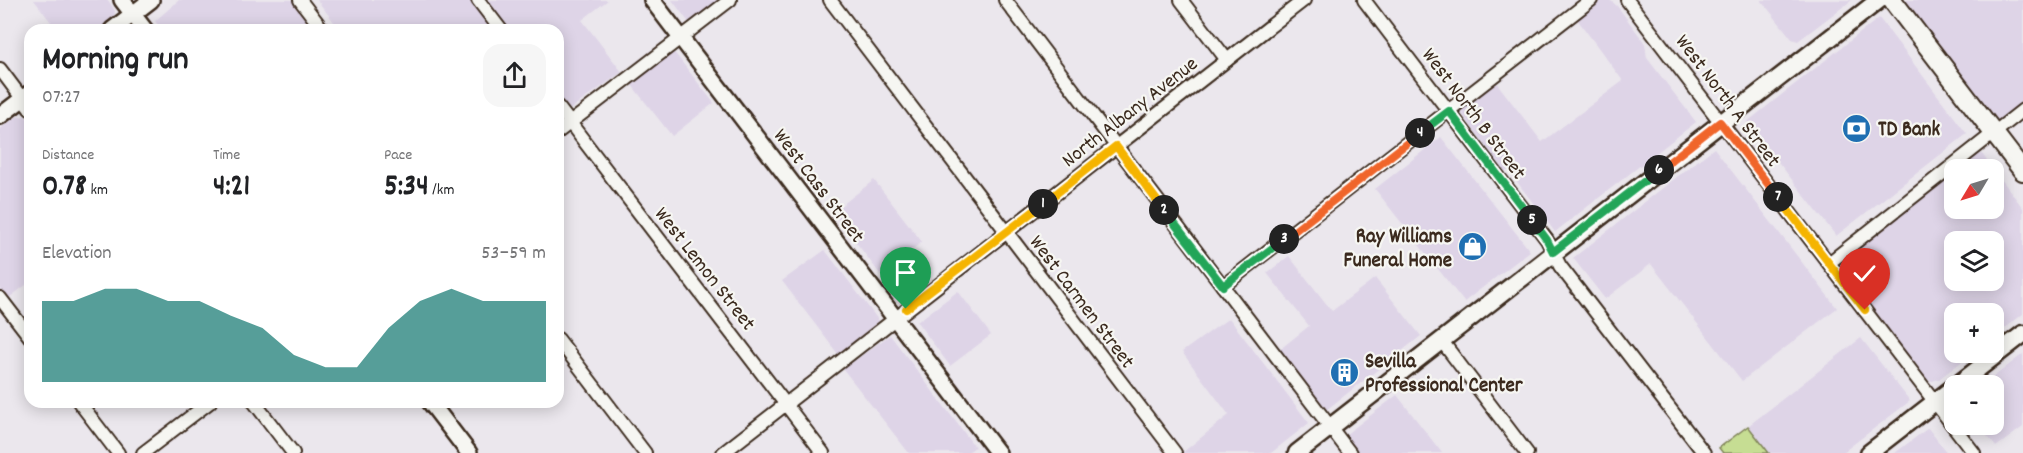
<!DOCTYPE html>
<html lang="en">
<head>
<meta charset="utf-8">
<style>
  body { margin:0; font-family:Dekko,sans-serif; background:#f6f6f6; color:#202124; height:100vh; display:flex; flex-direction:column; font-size:22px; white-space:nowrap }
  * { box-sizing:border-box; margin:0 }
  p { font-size:20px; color:#757577 }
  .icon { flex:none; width:33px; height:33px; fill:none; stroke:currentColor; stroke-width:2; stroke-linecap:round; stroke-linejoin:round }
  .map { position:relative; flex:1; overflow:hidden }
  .panel { position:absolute; left:24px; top:24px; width:540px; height:384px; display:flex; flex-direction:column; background:#fff; border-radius:18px; box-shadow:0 3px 15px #0003 }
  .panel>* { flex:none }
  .needle { width:39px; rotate:232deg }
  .tools { position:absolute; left:1944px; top:159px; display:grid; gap:12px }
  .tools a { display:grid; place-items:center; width:60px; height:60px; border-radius:12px; background:#fff; box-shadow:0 3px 15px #0003; font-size:30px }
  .pin { position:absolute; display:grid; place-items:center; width:51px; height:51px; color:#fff; margin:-62px -26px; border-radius:50% 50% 50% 0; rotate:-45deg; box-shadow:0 0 6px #0007 }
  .pin .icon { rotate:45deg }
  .km { position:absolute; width:30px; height:30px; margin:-15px; border-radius:50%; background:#222; color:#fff; font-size:16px; line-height:30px; text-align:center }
  .round { display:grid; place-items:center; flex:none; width:63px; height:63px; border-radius:18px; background:#f6f6f6 }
  .headline { display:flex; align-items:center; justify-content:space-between; height:102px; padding:0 18px }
  h1 { font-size:33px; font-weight:700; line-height:45px }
  .metrics { display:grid; grid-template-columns:repeat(3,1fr); gap:9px; height:102px; padding:6px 18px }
  .metrics div { display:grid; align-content:center }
  .metrics b { font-size:30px; font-weight:700 }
  .metrics small { font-size:16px; font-weight:400 }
  .metrics p { font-size:16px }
  .chart { height:168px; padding:12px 18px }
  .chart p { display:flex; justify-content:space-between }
  .chart svg { width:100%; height:108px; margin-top:6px; fill:#0f766e; opacity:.7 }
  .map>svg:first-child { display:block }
  .built { fill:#ded4e7; fill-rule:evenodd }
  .green { fill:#c6dd93; stroke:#808458; stroke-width:1.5 }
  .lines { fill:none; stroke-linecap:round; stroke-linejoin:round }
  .minor-casing { stroke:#3b2a1e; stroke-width:16 }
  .tertiary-casing { stroke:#3b2a1e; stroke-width:20 }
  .secondary-casing { stroke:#3b2a1e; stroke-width:21 }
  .primary-casing { stroke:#3b2a1e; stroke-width:22 }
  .minor { stroke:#f6f6f2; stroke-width:12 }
  .tertiary { stroke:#f6f6f2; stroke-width:15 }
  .secondary { stroke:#f6f6f2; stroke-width:16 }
  .primary { stroke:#f6f6f2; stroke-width:18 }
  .split-1-casing { stroke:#fff; stroke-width:12 }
  .split-2-casing { stroke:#fff; stroke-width:12 }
  .split-3-casing { stroke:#fff; stroke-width:12 }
  .split-4-casing { stroke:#fff; stroke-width:12 }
  .split-5-casing { stroke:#fff; stroke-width:12 }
  .split-6-casing { stroke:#fff; stroke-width:12 }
  .split-7-casing { stroke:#fff; stroke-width:12 }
  .split-8-casing { stroke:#fff; stroke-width:12 }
  .split-1 { stroke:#f5b400; stroke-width:8 }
  .split-2 { stroke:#f5b400; stroke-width:8 }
  .split-3 { stroke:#22a559; stroke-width:8 }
  .split-4 { stroke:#f0652b; stroke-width:8 }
  .split-5 { stroke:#22a559; stroke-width:8 }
  .split-6 { stroke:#22a559; stroke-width:8 }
  .split-7 { stroke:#f0652b; stroke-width:8 }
  .split-8 { stroke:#f5b400; stroke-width:8 }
  .labels { text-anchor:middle; stroke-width:4.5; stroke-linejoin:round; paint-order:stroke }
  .street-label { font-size:21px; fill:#3b2a1e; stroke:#f6f6f2 }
  .poi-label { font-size:21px; font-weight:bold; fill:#3b2a1e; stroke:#f6f6f2; text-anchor:start }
</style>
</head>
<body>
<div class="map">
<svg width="2023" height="453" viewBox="0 0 2023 453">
  <rect width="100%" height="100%" fill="#ebe7ed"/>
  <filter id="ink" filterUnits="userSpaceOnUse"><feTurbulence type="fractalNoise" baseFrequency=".0167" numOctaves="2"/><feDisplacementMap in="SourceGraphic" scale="12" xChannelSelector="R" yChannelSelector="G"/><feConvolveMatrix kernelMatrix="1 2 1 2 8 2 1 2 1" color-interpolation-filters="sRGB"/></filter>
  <g filter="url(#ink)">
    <g class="built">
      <path d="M34,0h74l7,11 -1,5 -17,14h-40z"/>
      <path d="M179,0h113l23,30h-154l-6,-9z"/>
      <path d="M317,0h152l23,30h-152z"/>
      <path d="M483,0h125l-26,20 40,52 -54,39 -10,-13v-68h-52z"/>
      <path d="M672,0h48l-30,24z"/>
      <path d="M1601,0h9l7,6 25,33 3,5 2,14 49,64 -141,110 -47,-62 -3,2 -44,-59 1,-4 34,-27 46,60 81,-61 -46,-62z"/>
      <path d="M1761,0h91l-54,41 -6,-2z"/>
      <path d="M1900,0h123v103l-27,21z"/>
      <path d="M1879,18l88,116 -131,102 -89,-114z"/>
      <path d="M673,51l41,52 -42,33 -41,-52z"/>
      <path d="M25,116l5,4v162l-24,18 -6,-9v-162l16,-12z"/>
      <path d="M1441,137l89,114 -66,51 -89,-113z"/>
      <path d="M1714,148l123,160 -95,73 -91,-117 -46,35 -32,-41z"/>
      <path d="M1982,154l41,54v106l-29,23v-23h-40v38l19,1 -34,26 -7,2 -5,-2 -84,-108 -2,-6 5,-10 45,-37 63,-46v36h40v-38l-36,-1 18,-13zM1954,242h40v38h-40z"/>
      <path d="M874,180l48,62 -42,32 -47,-62z"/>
      <path d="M825,250l54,71 -41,33 -56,-73z"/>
      <path d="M1289,256l43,55 43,-33 46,58 -95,74 -47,-60 30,-24 -42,-53z"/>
      <path d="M958,291l33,44 -41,31 -33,-44z"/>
      <path d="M1229,318l80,105 -38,30h-89l47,-38 -47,-63z"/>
      <path d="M890,335l85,112 -8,6h-58l-66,-84z"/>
      <path d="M1861,338l49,63 -68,52h-73l-21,-27z"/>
      <path d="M2023,354v73l-27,20 -17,-22 15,-1v-38l-11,-1z"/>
      <path d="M1397,395l45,58h-84l-13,-18z"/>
      <path d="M1928,428l19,25h-52z"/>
    </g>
    <path class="green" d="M1748,426l21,27h-46l-4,-5z"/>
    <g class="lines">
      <defs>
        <g id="minor">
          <path d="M300,0l23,30"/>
          <path d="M478,0l23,30"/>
          <path d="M830,0l345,453"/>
          <path d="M1005,0l345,453"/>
          <path d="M1181,0l46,60"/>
          <path d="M1364,0l183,240 13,26 144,187"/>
          <path d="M1627,0l347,453"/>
          <path d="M0,69l30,40"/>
          <path d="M558,107l265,346"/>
          <path d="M558,132l172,-132"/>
          <path d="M1829,263l194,-153"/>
          <path d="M1223,286l368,-286"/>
          <path d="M0,298l30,39"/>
          <path d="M558,339l87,114"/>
          <path d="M1441,340l86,113"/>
          <path d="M79,402l39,51"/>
          <path d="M254,402l39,51"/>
          <path d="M143,453l67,-51"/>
          <path d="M723,453l581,-453"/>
        </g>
        <g id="tertiary">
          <path d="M122,0l23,30"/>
          <path d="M652,0l346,453"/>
          <path d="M112,30l39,-30"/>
          <path d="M0,116l30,-23"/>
          <path d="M430,402l39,51"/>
        </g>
        <g id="secondary">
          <path d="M1956,386l67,-52"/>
          <path d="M1297,453l582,-453"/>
          <path d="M1869,453l85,-66"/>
        </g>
        <path id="primary" d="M1892,0l131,171"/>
      </defs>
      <use href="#minor" class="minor-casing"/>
      <use href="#tertiary" class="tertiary-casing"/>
      <use href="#secondary" class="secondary-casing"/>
      <use href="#primary" class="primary-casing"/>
      <use href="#minor" class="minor"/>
      <use href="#tertiary" class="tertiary"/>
      <use href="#secondary" class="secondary"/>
      <use href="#primary" class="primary"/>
    </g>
  </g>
  <g class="lines" filter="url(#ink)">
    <defs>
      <path id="split-1" d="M906,309l137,-105"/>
      <path id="split-2" d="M1043,204l73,-58 48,64"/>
      <path id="split-3" d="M1164,210l59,76 61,-47"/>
      <path id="split-4" d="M1284,239l136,-106"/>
      <path id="split-5" d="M1420,133l29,-22 83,109"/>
      <path id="split-6" d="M1532,220l15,20 6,12 106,-82"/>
      <path id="split-7" d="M1659,170l61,-48 58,75"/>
      <path id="split-8" d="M1778,197l87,113"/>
    </defs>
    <use href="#split-1" class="split-1-casing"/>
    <use href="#split-2" class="split-2-casing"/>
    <use href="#split-3" class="split-3-casing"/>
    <use href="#split-4" class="split-4-casing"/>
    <use href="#split-5" class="split-5-casing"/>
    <use href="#split-6" class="split-6-casing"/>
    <use href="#split-7" class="split-7-casing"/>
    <use href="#split-8" class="split-8-casing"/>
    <use href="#split-1" class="split-1"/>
    <use href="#split-2" class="split-2"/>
    <use href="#split-3" class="split-3"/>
    <use href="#split-4" class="split-4"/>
    <use href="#split-5" class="split-5"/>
    <use href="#split-6" class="split-6"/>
    <use href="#split-7" class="split-7"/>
    <use href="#split-8" class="split-8"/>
  </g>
  <defs>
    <symbol id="bank-disc" viewBox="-11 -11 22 22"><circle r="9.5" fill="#1f6fb2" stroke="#f6f6f2"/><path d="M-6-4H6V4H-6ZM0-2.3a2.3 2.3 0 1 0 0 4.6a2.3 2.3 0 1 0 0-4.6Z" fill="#fff"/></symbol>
    <symbol id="shop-disc" viewBox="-11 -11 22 22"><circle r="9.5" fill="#1f6fb2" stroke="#f6f6f2"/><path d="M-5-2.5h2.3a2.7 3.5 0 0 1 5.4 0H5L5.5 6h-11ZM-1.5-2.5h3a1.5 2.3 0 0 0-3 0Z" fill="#fff"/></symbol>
    <symbol id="building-disc" viewBox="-11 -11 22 22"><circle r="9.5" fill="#1f6fb2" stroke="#f6f6f2"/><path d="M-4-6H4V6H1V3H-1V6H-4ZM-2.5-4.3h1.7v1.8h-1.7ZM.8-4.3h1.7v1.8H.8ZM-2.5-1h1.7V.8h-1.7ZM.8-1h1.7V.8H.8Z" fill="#fff"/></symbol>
  </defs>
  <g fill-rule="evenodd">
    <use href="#bank-disc" x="1840" y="112" width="33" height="33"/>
    <use href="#shop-disc" x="1456" y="230" width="33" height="33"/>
    <use href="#building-disc" x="1328" y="356" width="33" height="33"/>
  </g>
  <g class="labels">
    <g class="street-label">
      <text transform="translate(1729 100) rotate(53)" y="7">West North A Street</text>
      <text transform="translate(1129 111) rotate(-38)" y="7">North Albany Avenue</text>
      <text transform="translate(1475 113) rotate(53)" y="7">West North B Street</text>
      <text transform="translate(820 185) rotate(53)" y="7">West Cass Street</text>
      <text transform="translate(706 268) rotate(52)" y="7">West Lemon Street</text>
      <text transform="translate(1083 301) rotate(53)" y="7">West Carmen Street</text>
    </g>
    <g class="poi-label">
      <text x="1878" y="135">TD Bank</text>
      <text x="1452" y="242" text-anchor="end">Ray Williams<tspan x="1452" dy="24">Funeral Home</tspan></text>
      <text x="1365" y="367">Sevilla<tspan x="1365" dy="24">Professional Center</tspan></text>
    </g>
  </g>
</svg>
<div class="tools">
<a><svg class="needle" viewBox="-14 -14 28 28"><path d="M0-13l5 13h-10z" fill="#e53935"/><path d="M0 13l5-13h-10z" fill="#757577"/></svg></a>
<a><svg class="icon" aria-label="layers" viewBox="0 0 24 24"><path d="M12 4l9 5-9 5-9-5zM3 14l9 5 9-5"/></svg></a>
<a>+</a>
<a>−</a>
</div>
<div class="pin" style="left:906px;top:309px;background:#1e9e55"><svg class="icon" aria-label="arrive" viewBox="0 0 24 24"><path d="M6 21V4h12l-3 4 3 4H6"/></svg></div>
<div class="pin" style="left:1865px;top:310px;background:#d93025"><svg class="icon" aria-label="check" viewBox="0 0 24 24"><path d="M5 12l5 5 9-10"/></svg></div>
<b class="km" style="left:1043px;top:204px">1</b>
<b class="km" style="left:1164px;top:210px">2</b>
<b class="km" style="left:1284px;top:239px">3</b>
<b class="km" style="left:1420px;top:133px">4</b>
<b class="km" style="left:1532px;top:220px">5</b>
<b class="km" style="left:1659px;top:170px">6</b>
<b class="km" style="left:1778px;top:197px">7</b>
<section class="panel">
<div class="headline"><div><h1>Morning run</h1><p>07:27</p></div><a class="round"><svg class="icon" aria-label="share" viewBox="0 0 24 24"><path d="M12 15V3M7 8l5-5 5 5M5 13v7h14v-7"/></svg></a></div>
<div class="metrics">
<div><p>Distance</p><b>0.78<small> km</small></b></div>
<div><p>Time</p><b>4:21</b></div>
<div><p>Pace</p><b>5:34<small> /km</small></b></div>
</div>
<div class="chart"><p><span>Elevation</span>53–59 m</p>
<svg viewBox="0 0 160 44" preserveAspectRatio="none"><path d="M0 44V11L10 11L20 6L30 6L40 11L50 11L60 17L70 22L80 33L90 38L100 38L110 22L120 11L130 6L140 11L150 11L160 11V44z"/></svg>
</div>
</section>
</div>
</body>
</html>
